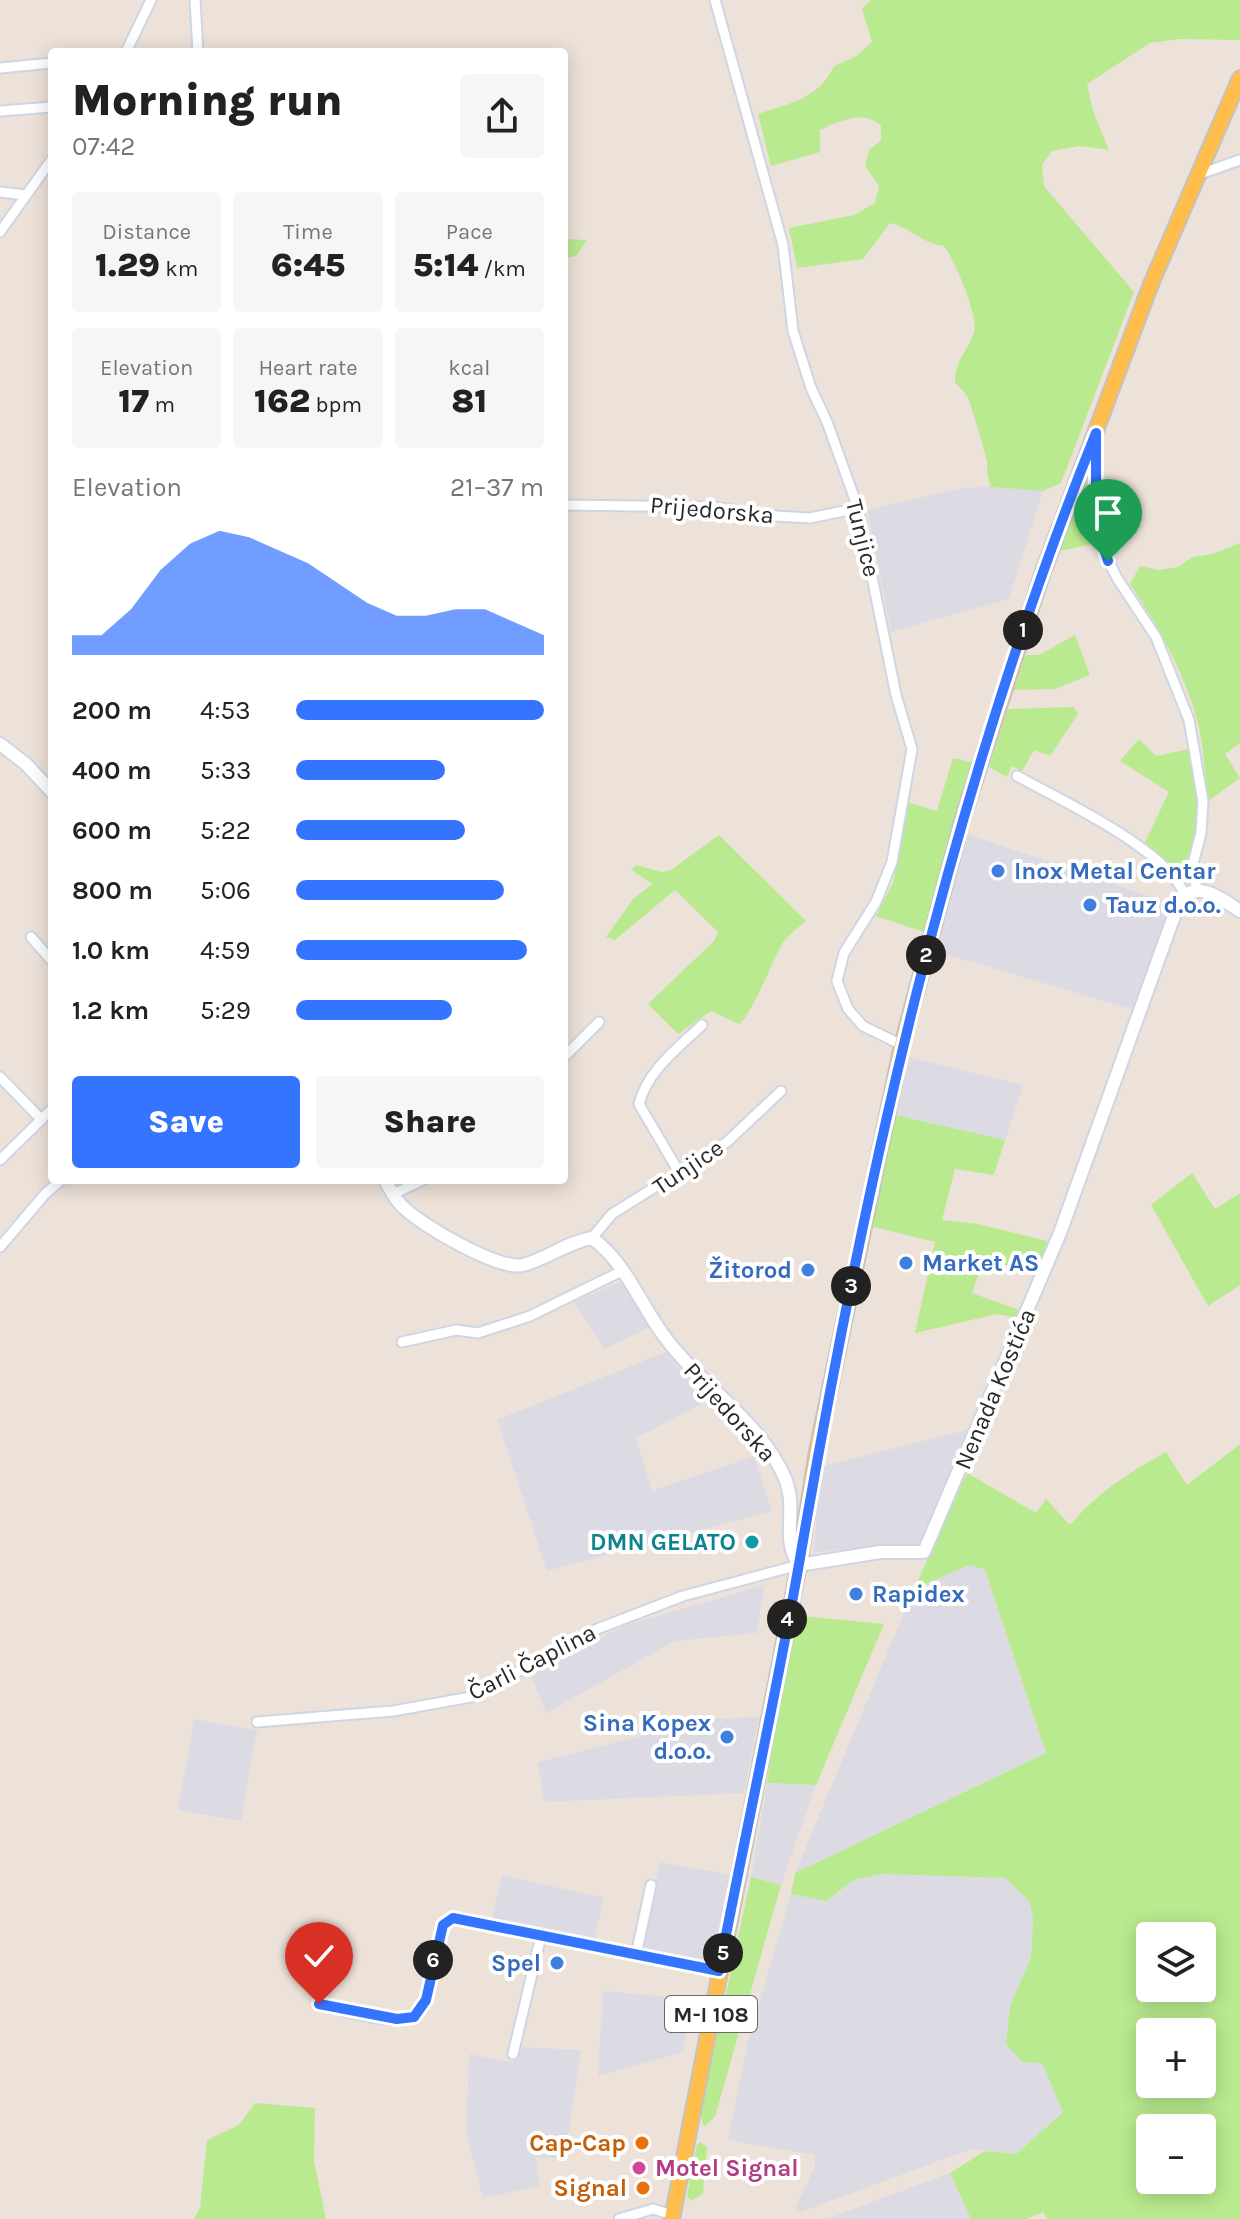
<!DOCTYPE html>
<html lang="en">
<head>
<meta charset="utf-8">
<style>
  body { margin:0; font-family:Karla,sans-serif; background:#f6f6f6; color:#222; height:100vh; display:flex; flex-direction:column; font-size:30px; white-space:nowrap }
  * { box-sizing:border-box; margin:0 }
  p { font-size:26px; color:#767676 }
  .icon { flex:none; width:44px; height:44px; fill:none; stroke:currentColor; stroke-width:2; stroke-linecap:round; stroke-linejoin:round }
  .map { position:relative; flex:1; overflow:hidden }
  .panel { position:absolute; left:48px; top:48px; width:520px; height:1136px; display:flex; flex-direction:column; background:#fff; border-radius:8px; box-shadow:0 4px 20px #0003 }
  .panel>* { flex:none }
  .buttons { position:absolute; left:1136px; top:1922px; display:grid; gap:16px }
  .buttons a { display:grid; place-items:center; width:80px; height:80px; border-radius:8px; background:#fff; box-shadow:0 4px 20px #0003; font-size:40px }
  .pin { position:absolute; display:grid; place-items:center; width:68px; height:68px; color:#fff; margin:-82px -34px; border-radius:50% 50% 50% 0; rotate:-45deg; box-shadow:0 0 8px #0007 }
  .pin .icon { rotate:45deg }
  .km { position:absolute; width:40px; height:40px; margin:-20px; border-radius:50%; background:#222; color:#fff; font-size:22px; line-height:40px; text-align:center }
  .round { display:grid; place-items:center; flex:none; width:84px; height:84px; border-radius:8px; background:#f6f6f6 }
  .head { display:flex; align-items:center; justify-content:space-between; height:136px; padding:0 24px }
  h1 { font-size:44px; font-weight:800; line-height:60px }
  .metrics { display:grid; grid-template-columns:repeat(3,1fr); gap:12px; height:136px; padding:8px 24px }
  .metrics div { display:grid; align-content:center; border-radius:8px; background:#f6f6f6; text-align:center }
  .metrics b { font-size:34px; font-weight:800 }
  .metrics small { font-size:22px; font-weight:400 }
  .metrics p { font-size:22px }
  .chart { height:224px; padding:16px 24px }
  .chart p { display:flex; justify-content:space-between }
  .chart svg { width:100%; height:144px; margin-top:8px; fill:#3474ff; opacity:.7 }
  .cta { display:flex; gap:16px; margin-top:auto; padding:16px 24px }
  .cta a { flex:1; height:92px; border-radius:8px; background:#3474ff; color:#fff; font-size:32px; font-weight:800; line-height:92px; text-align:center }
  .cta a+a { background:#f6f6f6; color:#222 }
  ul { padding:0 24px; list-style:none; font-size:26px }
  li { display:grid; grid-template-columns:128px 96px 1fr; align-items:center; height:60px }
  li i { height:20px; border-radius:10px; background:#3474ff }
  .map>svg:first-child { display:block }
  .industrial { fill:#dcdbe4 }
  .green { fill:#baea8f; fill-rule:evenodd }
  .lines { fill:none; stroke-linecap:round; stroke-linejoin:round }
  .street-casing { stroke:#ced5e4; stroke-width:13 }
  .secondary-casing { stroke:#ced5e4; stroke-width:16 }
  .primary-casing { stroke:#c3c3c3; stroke-width:18 }
  .street { stroke:#fff; stroke-width:9 }
  .secondary { stroke:#fff; stroke-width:12 }
  .primary { stroke:#ffbe4c; stroke-width:14 }
  .route-casing { stroke:#fff; stroke-width:16 }
  .route { stroke:#3474ff; stroke-width:10 }
  .shop-dot { fill:#3f7fe0; stroke:#fff; stroke-width:3 }
  .culture-dot { fill:#0f9aa8; stroke:#fff; stroke-width:3 }
  .food-dot { fill:#e8710a; stroke:#fff; stroke-width:3 }
  .hotel-dot { fill:#d1479c; stroke:#fff; stroke-width:3 }
  .labels { text-anchor:middle; stroke-width:8; stroke-linejoin:round; paint-order:stroke }
  .shield { fill:#fff; stroke:#696969; stroke-width:2 }
  .shield-label { font-size:22px; font-weight:bold; fill:#292929 }
  .street-label { font-size:24px; fill:#292929; stroke:#fff }
  .shop-label { font-size:24px; font-weight:bold; fill:#366cbe; stroke:#fff; text-anchor:start }
  .culture-label { font-size:24px; font-weight:bold; fill:#0d838f; stroke:#fff; text-anchor:end }
  .food-label { font-size:24px; font-weight:bold; fill:#c56008; stroke:#fff; text-anchor:end }
  .hotel-label { font-size:24px; font-weight:bold; fill:#b23c85; stroke:#fff; text-anchor:start }
</style>
</head>
<body>
<div class="map">
<svg width="1240" height="2219" viewBox="0 0 1240 2219">
  <rect width="100%" height="100%" fill="#ede2d9"/>
  <g class="industrial">
    <path d="M1003,486l40,5 -34,108 -118,33 -24,-122 95,-22z"/>
    <path d="M968,834l204,70 -38,106 -199,-59z"/>
    <path d="M907,1057l116,28 -18,55 -114,-26z"/>
    <path d="M624,1280l26,47 -46,22 -30,-47z"/>
    <path d="M666,1352l41,49 -71,37 16,53 102,-35 18,55 -225,60 -50,-151z"/>
    <path d="M970,1429l-49,114 -107,9 6,-85z"/>
    <path d="M970,1565l15,5 61,183 -251,120 119,-284z"/>
    <path d="M764,1585l-7,48 -82,8 -129,72 -15,-38 92,-49z"/>
    <path d="M759,1717l-15,76 -200,9 -6,-40 170,-43z"/>
    <path d="M194,1719l63,11 -16,91 -63,-11z"/>
    <path d="M767,1783l49,2 -35,100 -30,-8z"/>
    <path d="M660,1862l72,13 -18,92 -74,-16z"/>
    <path d="M881,1874l125,4 23,23 4,17 -2,40 -21,48 32,57 21,49 -48,42 -44,-5 -173,64 -3,-4 20,-43v-11l-87,-15 20,-99 43,-147 35,7 29,-21z"/>
    <path d="M502,1875l102,23 -10,44 -102,-23z"/>
    <path d="M603,1991l89,8 -9,53 -85,24z"/>
    <path d="M520,2047l61,3 -16,108h-29l3,28 -56,12 -17,-65 3,-79 43,8z"/>
    <path d="M950,2173l21,46h-145z"/>
  </g>
  <g class="green">
    <path d="M871,0h369v40l-61,-1 -29,4 -63,41 6,27 16,39 -29,-4 -28,5 -10,14 2,21 90,106 -73,191 -18,8 -52,-4c-4,-11 -4,-15 -4,-25 0,-4 -17,-60 -19,-64 -3,-6 -8,-10 -13,-15 1,-27 12,-29 19,-51 5,-16 -20,-73 -30,-86 -21,-2 -33,-18 -54,-23l-27,36 -66,9 -8,-40 65,-13 21,-12 4,-17 -14,-20 4,-16 12,-10v-14c-17,-17 -42,-5 -61,4v22l-49,14 -13,-52c32,-11 61,-15 76,-48l21,-9 17,-15 -10,-33z"/>
    <path d="M564,239l23,1 -11,16 -12,2z"/>
    <path d="M1090,463l-6,44 9,37 -34,7z"/>
    <path d="M1240,543v200l-15,11 15,24 -32,23c-3,-23 -4,-47 -8,-69 -11,-52 -41,-105 -70,-148l10,-18 19,4 19,-3 14,-10 21,-3z"/>
    <path d="M1075,635l15,40 -35,14 -41,1 12,-35h13z"/>
    <path d="M1074,707l4,7 -28,42 -16,-6 -12,21 -10,-5 -5,11 -18,-10 19,-58z"/>
    <path d="M1139,739l17,17 33,-7 10,69 -16,56 -40,-28 26,-54 -49,-31z"/>
    <path d="M953,758l19,4 -45,171 -51,-17 17,-33 14,-81 30,9z"/>
    <path d="M719,835l87,86c-8,7 -18,14 -24,23 -9,16 -31,72 -43,80l-28,-13 -33,23 -30,-30 66,-63 4,-9 -43,-42 -60,50 -9,-3 27,-38 19,-15 -21,-14 5,-5 26,7 9,-2z"/>
    <path d="M891,1114l114,26 -11,35 -39,-6 -13,51 36,4 73,18 -15,34 -51,-19 -13,36 50,18 -4,7 -21,-4 -82,19 20,-91 -65,-16z"/>
    <path d="M1192,1173l23,36 25,-16v92l-32,21 -57,-101z"/>
    <path d="M1240,1444v775h-193l-4,-7 -16,7h-56l-21,-46 35,-22 31,3 47,-42 -21,-49 -20,-1 -16,-18 4,-38 21,-48 2,-40 -4,-17 -24,-23 -124,-4 -27,6 -28,21 -35,-7 4,-21 251,-120 -61,-183 -15,-5 -56,24 53,-116 69,40 10,-14 24,26c27,-32 60,-53 96,-73l21,33zM1150,1936h52v52h-52zM1150,2032h52v52h-52zM1150,2128h52v52h-52z"/>
    <path d="M792,1615l92,9 -68,161 -49,-2z"/>
    <path d="M751,1877l30,8 -66,232 -11,10 -4,-13z"/>
    <path d="M255,2103l60,5 -1,53 12,58h-132l6,-11 7,-68 32,-15z"/>
    <path d="M701,2142l6,6 -4,46 -12,7 -4,-6 10,-51z"/>
  </g>
  <g class="lines">
    <defs>
      <g id="street">
        <path d="M195,0l3,52"/>
        <path d="M715,0l68,245 10,86 18,57 16,34 31,86 38,187 16,54 -20,113 -16,40 -32,51 -7,28 11,28 15,17 39,19"/>
        <path d="M126,52l25,-52"/>
        <path d="M0,68l52,-5"/>
        <path d="M0,111l52,-4"/>
        <path d="M1197,175l43,-15"/>
        <path d="M0,192l26,3"/>
        <path d="M0,232l52,-73"/>
        <path d="M1097,437l-2,71 7,39 15,31 39,59 33,83 14,81 -2,32 -10,38 7,19"/>
        <path d="M564,505l150,2 44,8 52,3 48,-10"/>
        <path d="M1017,776c45,25 148,72 168,119"/>
        <path d="M31,937l21,24"/>
        <path d="M564,1057l35,-35"/>
        <path d="M0,1077l41,42"/>
        <path d="M0,1160l52,-51"/>
        <path d="M680,1174l-41,-70c9,-34 38,-55 63,-79"/>
        <path d="M393,1194l30,-14"/>
        <path d="M592,1238l20,-24 115,-72 54,-51"/>
        <path d="M0,1247l45,-53 16,-14"/>
        <path d="M402,1342l54,-12 22,3 52,-17 94,-46"/>
        <path d="M257,1722l136,-11 78,-14 126,-68 86,-33 116,-31"/>
        <path d="M636,1955l15,-70"/>
        <path d="M319,2004c28,7 93,33 107,-4l17,-75 10,-7 266,53"/>
        <path d="M513,2054l28,-118"/>
        <path d="M619,2219l34,-10 20,6"/>
      </g>
      <g id="secondary">
        <path d="M0,744l26,20 26,28"/>
        <path d="M385,1180c5,9 10,19 17,26 17,18 97,65 121,59 24,-6 44,-23 69,-27 34,25 47,64 72,98 36,49 95,84 120,140 15,33 -4,61 15,89l81,-13h44l136,-319 119,-331c17,-24 43,-3 61,9"/>
      </g>
      <path id="primary" d="M672,2219l127,-654 18,-114 85,-406 62,-231 79,-242 108,-288 89,-206"/>
    </defs>
    <use href="#street" class="street-casing"/>
    <use href="#secondary" class="secondary-casing"/>
    <use href="#primary" class="primary-casing"/>
    <use href="#street" class="street"/>
    <use href="#secondary" class="secondary"/>
    <use href="#primary" class="primary"/>
  </g>
  <g class="lines">
    <defs>
      <path id="route" d="M319,2004l78,15 17,-2 12,-17 17,-75 10,-7 266,53c26,-136 56,-271 80,-407 66,-384 150,-768 297,-1131v88l12,40"/>
    </defs>
    <use href="#route" class="route-casing"/>
    <use href="#route" class="route"/>
  </g>
  <g class="shop-dot">
    <circle cx="998" cy="871" r="8"/>
    <circle cx="1090" cy="905" r="8"/>
    <circle cx="906" cy="1263" r="8"/>
    <circle cx="808" cy="1270" r="8"/>
    <circle cx="856" cy="1594" r="8"/>
    <circle cx="727" cy="1737" r="8"/>
    <circle cx="557" cy="1963" r="8"/>
  </g>
  <circle class="culture-dot" cx="752" cy="1542" r="8"/>
  <g class="food-dot">
    <circle cx="642" cy="2143" r="8"/>
    <circle cx="643" cy="2188" r="8"/>
  </g>
  <circle class="hotel-dot" cx="639" cy="2168" r="8"/>
  <g class="labels">
    <rect class="shield" x="665" y="1996" width="92" height="36" rx="6"/>
    <g class="shield-label">
      <text x="711" y="2022">M-I 108</text>
    </g>
    <g class="street-label">
      <text transform="translate(712 510) rotate(5)" y="8">Prijedorska</text>
      <text transform="translate(863 538) rotate(76)" y="8">Tunjice</text>
      <text transform="translate(688 1167) rotate(-34)" y="8">Tunjice</text>
      <text transform="translate(995 1389) rotate(-67)" y="8">Nenada Kostića</text>
      <text transform="translate(730 1412) rotate(48)" y="8">Prijedorska</text>
      <text transform="translate(532 1662) rotate(-27)" y="8">Čarli Čaplina</text>
    </g>
    <g class="shop-label">
      <text x="1014" y="879">Inox Metal Centar</text>
      <text x="1106" y="913">Tauz d.o.o.</text>
      <text x="922" y="1271">Market AS</text>
      <text x="792" y="1278" text-anchor="end">Žitorod</text>
      <text x="872" y="1602">Rapidex</text>
      <text x="711" y="1731" text-anchor="end">Sina Kopex<tspan x="711" dy="28">d.o.o.</tspan></text>
      <text x="541" y="1971" text-anchor="end">Spel</text>
    </g>
    <g class="culture-label">
      <text x="736" y="1550">DMN GELATO</text>
    </g>
    <g class="food-label">
      <text x="626" y="2151">Cap-Cap</text>
      <text x="627" y="2196">Signal</text>
    </g>
    <g class="hotel-label">
      <text x="655" y="2176">Motel Signal</text>
    </g>
  </g>
</svg>
<div class="buttons">
<a><svg class="icon" aria-label="layers" viewBox="0 0 24 24"><path d="M12 4l9 5-9 5-9-5zM3 14l9 5 9-5"/></svg></a>
<a>+</a>
<a>−</a>
</div>
<div class="pin" style="left:1108px;top:561px;background:#1e9e55"><svg class="icon" aria-label="arrive" viewBox="0 0 24 24"><path d="M6 21V4h12l-3 4 3 4H6"/></svg></div>
<div class="pin" style="left:319px;top:2004px;background:#d93025"><svg class="icon" aria-label="check" viewBox="0 0 24 24"><path d="M5 12l5 5 9-10"/></svg></div>
<b class="km" style="left:1023px;top:630px">1</b>
<b class="km" style="left:926px;top:955px">2</b>
<b class="km" style="left:851px;top:1286px">3</b>
<b class="km" style="left:787px;top:1619px">4</b>
<b class="km" style="left:723px;top:1953px">5</b>
<b class="km" style="left:433px;top:1960px">6</b>
<section class="panel">
<div class="head"><div><h1>Morning run</h1><p>07:42</p></div><a class="round"><svg class="icon" aria-label="share" viewBox="0 0 24 24"><path d="M12 15V3M7 8l5-5 5 5M5 13v7h14v-7"/></svg></a></div>
<div class="metrics">
<div><p>Distance</p><b>1.29<small> km</small></b></div>
<div><p>Time</p><b>6:45</b></div>
<div><p>Pace</p><b>5:14<small> /km</small></b></div>
</div>
<div class="metrics">
<div><p>Elevation</p><b>17<small> m</small></b></div>
<div><p>Heart rate</p><b>162<small> bpm</small></b></div>
<div><p>kcal</p><b>81</b></div>
</div>
<div class="chart"><p><span>Elevation</span>21–37 m</p>
<svg viewBox="0 0 160 44" preserveAspectRatio="none"><path d="M0 44V38L10 38L20 30L30 18L40 10L50 6L60 8L70 12L80 16L90 22L100 28L110 32L120 32L130 30L140 30L150 34L160 38V44z"/></svg>
</div>
<ul>
<li><b>200 m</b>4:53<i style="width:100%"></i></li>
<li><b>400 m</b>5:33<i style="width:60%"></i></li>
<li><b>600 m</b>5:22<i style="width:68%"></i></li>
<li><b>800 m</b>5:06<i style="width:84%"></i></li>
<li><b>1.0 km</b>4:59<i style="width:93%"></i></li>
<li><b>1.2 km</b>5:29<i style="width:63%"></i></li>
</ul>
<div class="cta"><a>Save</a><a>Share</a></div>
</section>
</div>
</body>
</html>
